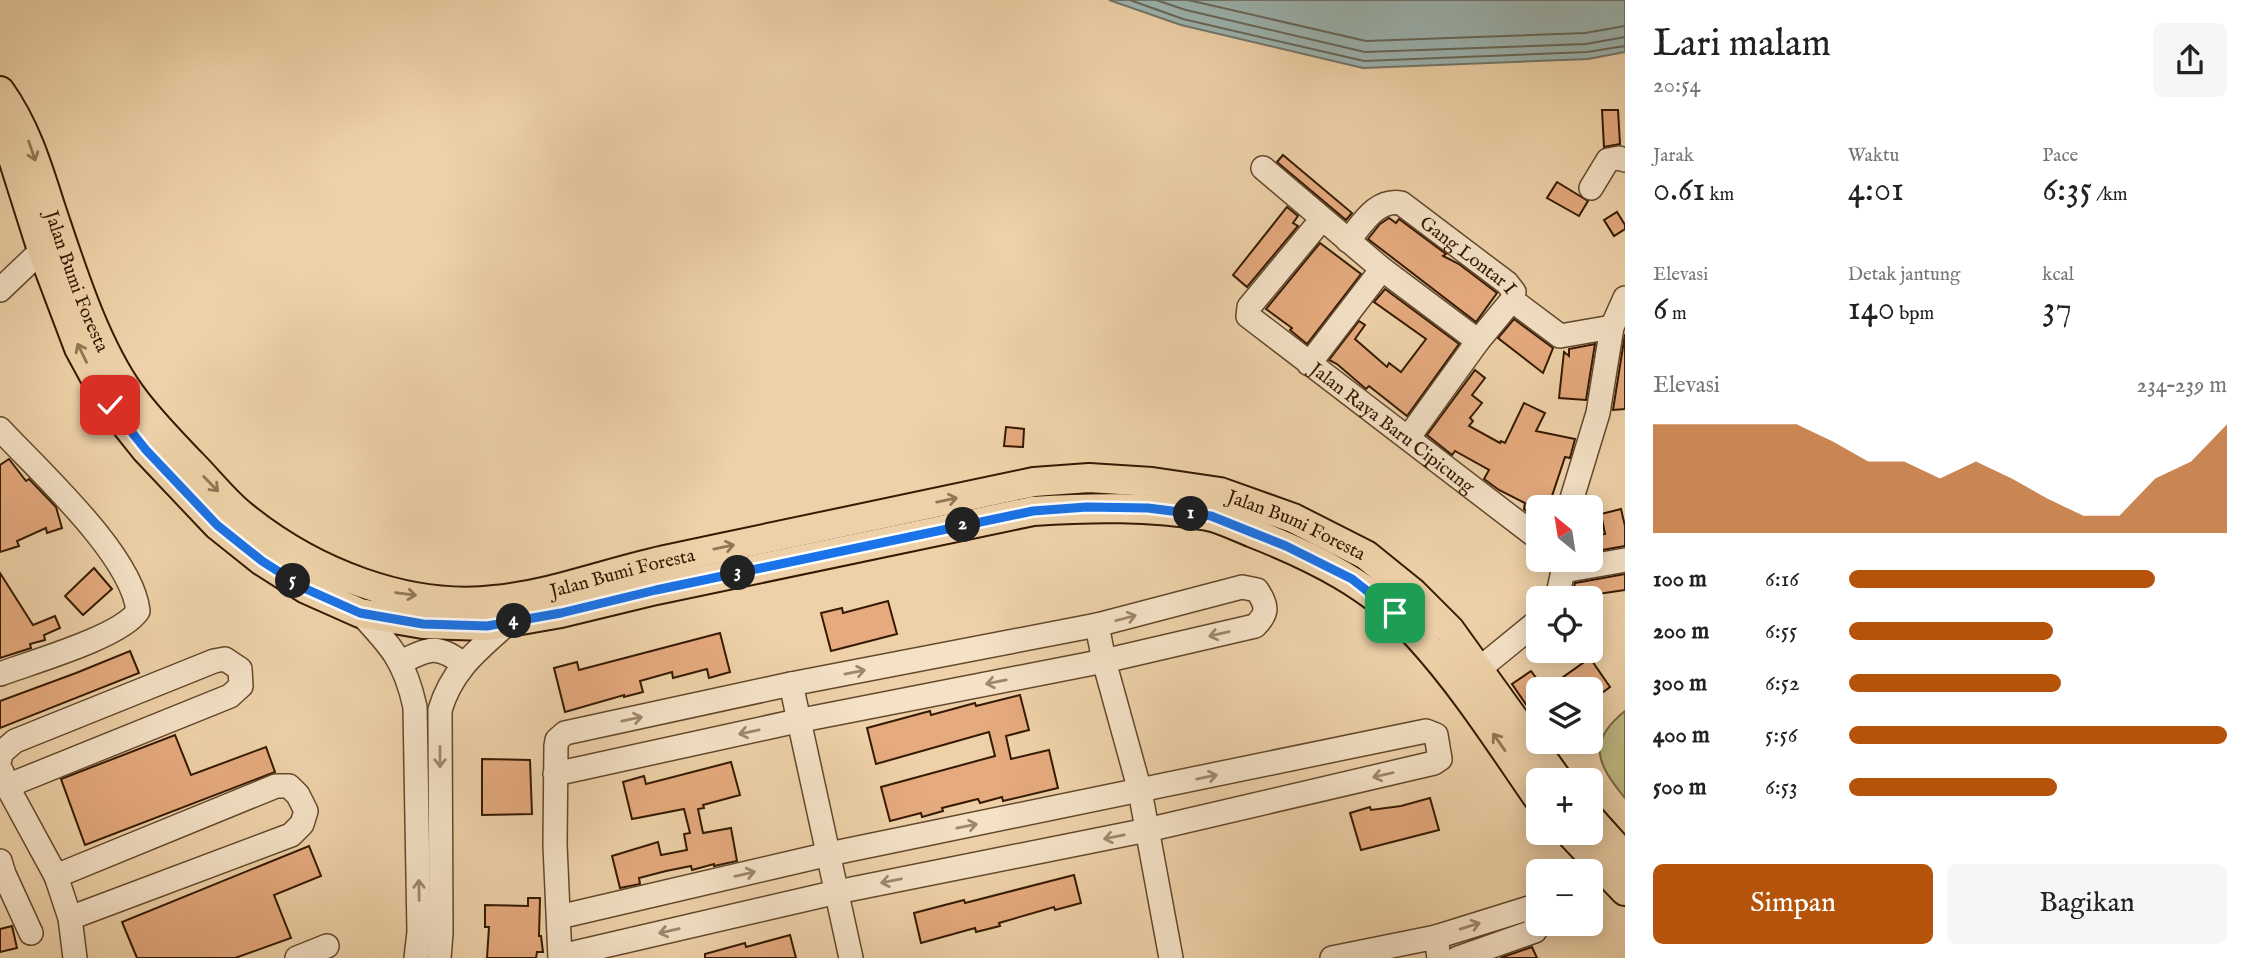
<!DOCTYPE html>
<html lang="id">
<head>
<meta charset="utf-8">
<style>
  body { margin:0; font-family:"IM FELL English",serif; background:#f6f6f6; color:#222; height:100vh; display:flex; flex-direction:column; font-size:26px; white-space:nowrap }
  * { box-sizing:border-box; margin:0 }
  p { font-size:23px; color:#767676 }
  .icon { flex:none; width:38px; height:38px; fill:none; stroke:currentColor; stroke-width:2; stroke-linecap:round; stroke-linejoin:round }
  .map { position:relative; flex:1; overflow:hidden }
  .side { display:flex; flex-direction:column; background:#fff; width:630px }
  .side>* { flex:none }
  .needle { width:46px; rotate:330deg }
  .tools { position:absolute; left:1526px; top:495px; display:grid; gap:14px }
  .tools a { display:grid; place-items:center; width:77px; height:77px; border-radius:10px; background:#fff; box-shadow:0 4px 18px #0003; font-size:35px }
  .pin { position:absolute; display:grid; place-items:center; width:60px; height:60px; color:#fff; margin:-30px; border-radius:14px; box-shadow:0 4px 10px #0006 }
  .km { position:absolute; width:35px; height:35px; margin:-18px; border-radius:50%; background:#222; color:#fff; font-size:19px; line-height:35px; text-align:center }
  .round { display:grid; place-items:center; flex:none; width:74px; height:74px; border-radius:10px; background:#f6f6f6 }
  .overview { display:flex; align-items:center; justify-content:space-between; height:119px; padding:0 28px }
  h1 { font-size:38px; font-weight:600; line-height:52px }
  .stats { display:grid; grid-template-columns:repeat(3,1fr); gap:10px; height:119px; padding:7px 28px }
  .stats div { display:grid; align-content:center }
  .stats b { font-size:35px; font-weight:600 }
  .stats small { font-size:19px; font-weight:400 }
  .stats p { font-size:19px }
  .chart { height:196px; padding:14px 28px }
  .chart p { display:flex; justify-content:space-between }
  .chart svg { width:100%; height:126px; margin-top:7px; fill:#b45309; opacity:.7 }
  .button { display:flex; gap:14px; margin-top:auto; padding:14px 28px }
  .button a { flex:1; height:80px; border-radius:10px; background:#b45309; color:#fff; font-size:28px; font-weight:600; line-height:80px; text-align:center }
  .button a+a { background:#f6f6f6; color:#222 }
  ul { padding:0 28px; list-style:none; font-size:23px }
  li { display:grid; grid-template-columns:112px 84px 1fr; align-items:center; height:52px }
  li i { height:18px; border-radius:9px; background:#b45309 }
  main { display:flex; flex:1; min-height:0 }
  .map>svg:first-child { display:block }
  .green { fill:#beba84; stroke:#7a6a43; stroke-width:2 }
  .water { fill:#9cb5b1; stroke:#73776b; stroke-width:2 }
  .lines { fill:none; stroke-linecap:round; stroke-linejoin:round }
  .shore { stroke:#68685a; stroke-width:2 }
  .building { fill:#e5aa7e; stroke:#351a02; stroke-width:2 }
  .minor-casing { stroke:#63482c; stroke-width:26 }
  .major-casing { stroke:#351a02; stroke-width:32 }
  .minor { stroke:#f4e1c6; stroke-width:23 }
  .major { stroke:#eed1a8; stroke-width:28 }
  .oneway { stroke:#927655 }
  .oneway2 { stroke:#9e876e }
  .route-casing { stroke:#fff; stroke-width:14 }
  .route { stroke:#1a73e8; stroke-width:9 }
  .labels { text-anchor:middle; stroke-width:5; stroke-linejoin:round; paint-order:stroke }
  .street-label { font-size:19px; fill:#351a02; stroke:#f4e1c6 }
</style>
</head>
<body>
<main>
<div class="map">
<svg width="1625" height="958" viewBox="0 0 1625 958">
  <rect width="100%" height="100%" fill="#eed1a8"/>
  <filter id="stains"><feTurbulence type="fractalNoise" baseFrequency=".00286" numOctaves="4"/><feColorMatrix values="0 0 0 0 .2 0 0 0 0 .09 0 0 0 0 .02 0 0 0 .5 -.17"/></filter>
  <radialGradient id="worn" r=".72"><stop offset=".6" stop-color="#630" stop-opacity="0"/><stop offset="1" stop-color="#630" stop-opacity=".3"/></radialGradient>
  <path class="green" d="M1625,711v87c-28,-34 -39,-56 0,-87z"/>
  <path class="water" d="M1109,0h516v52l-37,7 -225,9 -182,-43z"/>
  <g class="lines">
    <g class="shore">
      <path d="M1130,0l53,19 181,42 223,-9 38,-6"/>
      <path d="M1156,0l30,10 179,42 221,-8 39,-7"/>
      <path d="M1188,0l178,41 219,-8 40,-7"/>
    </g>
  </g>
  <g class="building">
    <path d="M1602,110h16l2,34 -16,3z"/>
    <path d="M1283,155l69,58 -6,7 -69,-58z"/>
    <path d="M1557,182l31,19 -9,15 -32,-18z"/>
    <path d="M1287,207l11,9 -5,7 5,3 -51,61 -14,-12z"/>
    <path d="M1617,212l8,13v4l-11,7 -10,-16z"/>
    <path d="M1389,218l7,5 3,-4 47,35 -3,2 16,8 38,29 -21,29 -108,-83 12,-15z"/>
    <path d="M1320,243l41,31 -54,70 -17,-14 2,-2 -26,-19z"/>
    <path d="M1385,289l74,55 -52,72 -38,-30 -3,3 -29,-25 -8,-4 30,-39 6,4 -10,14 32,28 2,-4 12,9 25,-33 -52,-37z"/>
    <path d="M1514,319l39,29 -10,25 -45,-35z"/>
    <path d="M1625,334v75l-12,1z"/>
    <path d="M1595,344l-9,56 -27,-2 5,-46 5,4v-7z"/>
    <path d="M1475,370l10,8 -13,17 10,8 -12,15 3,3 -4,5 31,17 1,-2 4,2 19,-40 21,10 -9,18 39,8 -5,19 -5,-1 -17,51h-10v13l-14,-12 1,-6 -26,-13 -15,-11 5,-9 -34,-19 -3,4 -25,-20z"/>
    <path d="M1006,427l18,2 -1,18 -19,-1z"/>
    <path d="M9,459l17,22 3,-2 27,28 6,21 -15,5 -1,-5 -29,13 2,5 -19,6v-87z"/>
    <path d="M1621,509l4,17v20l-34,6v-16l14,-2 -4,-20z"/>
    <path d="M94,568l18,21 -29,26 -18,-19z"/>
    <path d="M0,573l33,52 22,-9 5,12 -16,7 1,5 -15,4 1,4 -31,10z"/>
    <path d="M1625,574v16l-54,8 4,-15z"/>
    <path d="M888,601l9,33 -66,17 -10,-38 21,-5 1,5z"/>
    <path d="M720,633l10,39 -21,6 -2,-9 -34,9 -1,-6 -32,9 3,11 -19,5v-2l-59,17 -11,-44 23,-6 2,8z"/>
    <path d="M130,651l9,22 -139,55v-27l76,-28z"/>
    <path d="M1590,658l20,29 -19,14v-11h-46z"/>
    <path d="M1531,671l14,19h-7v32l-26,-38z"/>
    <path d="M1020,695l9,35 -23,6 5,23 38,-9 9,38 -55,13 -1,-4 -22,6 -2,-4 -36,9 1,3 -21,6 -1,-4 -31,8 -9,-34 114,-31 -6,-24 -113,32 -9,-36 63,-17 1,4 44,-12 1,3z"/>
    <path d="M175,735l16,40 75,-28 9,25 -190,73 -24,-66z"/>
    <path d="M482,759l48,1 2,54 -50,1z"/>
    <path d="M731,762l9,33 -37,10 1,3 -6,1 5,24 28,-5 6,33 -23,5v-2l-22,6 -1,-4 -25,5 -27,7 1,6 -20,4 -8,-32 46,-14 3,13 26,-5 -3,-16 6,-1 -6,-24 -52,10 -9,-37 21,-6 2,8z"/>
    <path d="M1430,798l9,32 -78,20 -11,-37 20,-6 1,3 30,-4z"/>
    <path d="M309,846l12,30 -47,19 17,43 -56,20h-98l-15,-36z"/>
    <path d="M1074,875l7,28 -26,7 -1,-3 -55,16 1,3 -24,6 -1,-4 -54,15 -7,-30 50,-13 1,3z"/>
    <path d="M528,898h12l-1,38h2l2,16h-6l-1,6h-49l2,-31h-4v-22l43,1z"/>
    <path d="M12,926l5,22 -17,4v-23z"/>
    <path d="M790,935l6,23h-91v-4l40,-11 1,4z"/>
    <path d="M1532,947l5,11h-37z"/>
  </g>
  <g class="lines">
    <defs>
      <g id="minor">
        <path d="M1263,168l119,101 96,72"/>
        <path d="M1591,188l17,-28 11,-2 6,2"/>
        <path id="s1" d="M1322,219l-73,88 -1,9 290,222"/>
        <path id="s2" d="M1348,241c15,-18 28,-42 53,-38l106,80 7,9 -2,8 -34,41 -70,97"/>
        <path d="M0,290l42,-40 14,-7"/>
        <path d="M1512,300l48,36 52,-9"/>
        <path d="M1309,364l73,-95"/>
        <path d="M0,429c39,42 132,126 138,182 -17,26 -106,51 -138,63"/>
        <path d="M1569,508l29,-95 14,-86 13,-29"/>
        <path d="M1563,571l62,-11"/>
        <path d="M1557,598l6,-27 -1,-11"/>
        <path d="M360,613c31,33 45,48 55,94l4,225 -3,26"/>
        <path d="M1097,625l7,36 36,130 31,167"/>
        <path d="M401,662c28,-14 37,-18 62,2"/>
        <path d="M1478,670l60,-49"/>
        <path d="M791,684l60,274"/>
        <path d="M0,759l1,-6 14,-12 199,-80 11,-2 15,10 1,17 -11,10 -223,90"/>
        <path d="M2,772l5,14 49,90 14,42 5,40"/>
        <path d="M555,774l242,-53 307,-60 151,-35c14,-14 12,-20 2,-36l-15,-3 -145,38 -306,59 -226,49 -8,7 -1,6 -1,99 5,113"/>
        <path d="M0,861l4,13 27,59"/>
        <path d="M56,876l220,-90h13l9,9 8,16 -4,13 -11,11 -221,83"/>
        <path d="M559,917l270,-63 597,-123 10,4 4,24 -6,4 -287,67 -310,62 -276,64"/>
        <path d="M1436,937l3,21"/>
        <path d="M297,958l30,-12"/>
        <path d="M439,958l2,-25 -1,-223c12,-41 39,-61 69,-88"/>
        <path d="M1332,958l104,-21 93,-29 5,2 3,16 -2,5 -77,27"/>
      </g>
      <g id="major">
        <path id="s3" d="M0,91c25,35 37,74 50,115 20,59 44,138 81,189 18,25 40,47 61,69 17,17 33,38 51,52 69,56 164,94 252,84 60,-6 117,-29 175,-41 121,-26 242,-51 364,-77l55,-4 63,4 68,10 73,26 73,37 47,38 37,37 108,150"/>
        <path d="M0,128l11,24 31,98 37,98 31,57 36,45 71,75 45,36 44,28 54,24 63,11 64,2 74,-13 95,-23 377,-79c59,-4 116,-5 175,5 15,3 30,11 45,17 61,24 120,53 165,103 45,49 82,107 120,162"/>
        <path d="M1591,819l34,38"/>
        <path d="M1570,833l55,58"/>
      </g>
    </defs>
    <use href="#minor" class="minor-casing"/>
    <use href="#major" class="major-casing"/>
    <use href="#minor" class="minor"/>
    <use href="#major" class="major"/>
  </g>
  <defs><path id="oneway-shaft" d="M-6 0H5M1.5-3L5.5 0L1.5 3" fill="none" stroke-width="1.6" stroke-linecap="round" stroke-linejoin="round" transform="scale(1.75)"/></defs>
  <g class="oneway">
    <use href="#oneway-shaft" transform="translate(32 151) rotate(71)"/>
    <use href="#oneway-shaft" transform="translate(82 353) rotate(-116)"/>
    <use href="#oneway-shaft" transform="translate(211 484) rotate(46)"/>
    <use href="#oneway-shaft" transform="translate(947 500) rotate(-12)"/>
    <use href="#oneway-shaft" transform="translate(724 547) rotate(-12)"/>
    <use href="#oneway-shaft" transform="translate(406 594) rotate(8)"/>
    <use href="#oneway-shaft" transform="translate(1499 742) rotate(-125)"/>
  </g>
  <g class="oneway2">
    <use href="#oneway-shaft" transform="translate(1126 618) rotate(-15)"/>
    <use href="#oneway-shaft" transform="translate(1219 634) rotate(167)"/>
    <use href="#oneway-shaft" transform="translate(855 672) rotate(-11)"/>
    <use href="#oneway-shaft" transform="translate(996 682) rotate(169)"/>
    <use href="#oneway-shaft" transform="translate(632 719) rotate(-12)"/>
    <use href="#oneway-shaft" transform="translate(749 732) rotate(168)"/>
    <use href="#oneway-shaft" transform="translate(440 757) rotate(90)"/>
    <use href="#oneway-shaft" transform="translate(1383 775) rotate(167)"/>
    <use href="#oneway-shaft" transform="translate(1207 777) rotate(-12)"/>
    <use href="#oneway-shaft" transform="translate(967 826) rotate(-11)"/>
    <use href="#oneway-shaft" transform="translate(1114 837) rotate(169)"/>
    <use href="#oneway-shaft" transform="translate(745 874) rotate(-13)"/>
    <use href="#oneway-shaft" transform="translate(891 881) rotate(169)"/>
    <use href="#oneway-shaft" transform="translate(419 890) rotate(-91)"/>
    <use href="#oneway-shaft" transform="translate(1470 926) rotate(-17)"/>
    <use href="#oneway-shaft" transform="translate(669 931) rotate(167)"/>
  </g>
  <g class="lines">
    <defs>
      <path id="route" d="M110,405l36,45 71,75 45,36 44,28 54,24 63,11 64,2 74,-13 95,-23 377,-79 54,-4 61,1 63,8 75,30 66,33 43,34"/>
    </defs>
    <use href="#route" class="route-casing"/>
    <use href="#route" class="route"/>
  </g>
  <g class="labels">
    <g class="street-label">
      <text dy="7" stroke="none"><textPath href="#s2" startOffset="154">Gang Lontar I</textPath></text>
      <text dy="7" stroke="none"><textPath href="#s3" startOffset="206">Jalan Bumi Foresta</textPath></text>
      <text dy="7" stroke="none"><textPath href="#s1" startOffset="306">Jalan Raya Baru Cipicung</textPath></text>
      <text dy="7" stroke="none"><textPath href="#s3" startOffset="1592">Jalan Bumi Foresta</textPath></text>
      <text dy="7" stroke="none"><textPath href="#s3" startOffset="900">Jalan Bumi Foresta</textPath></text>
    </g>
  </g>
  <rect width="100%" height="100%" filter="url(#stains)"/>
  <rect width="100%" height="100%" fill="url(#worn)"/>
</svg>
<div class="tools">
<a><svg class="needle" viewBox="-14 -14 28 28"><path d="M0-13l5 13h-10z" fill="#e53935"/><path d="M0 13l5-13h-10z" fill="#767676"/></svg></a>
<a><svg class="icon" aria-label="locate" viewBox="0 0 24 24"><circle cx="12" cy="12" r="6"/><path d="M12 2v4M12 18v4M2 12h4M18 12h4"/></svg></a>
<a><svg class="icon" aria-label="layers" viewBox="0 0 24 24"><path d="M12 4l9 5-9 5-9-5zM3 14l9 5 9-5"/></svg></a>
<a>+</a>
<a>−</a>
</div>
<div class="pin" style="left:1395px;top:613px;background:#1e9e55"><svg class="icon" aria-label="arrive" viewBox="0 0 24 24"><path d="M6 21V4h12l-3 4 3 4H6"/></svg></div>
<div class="pin" style="left:110px;top:405px;background:#d93025"><svg class="icon" aria-label="check" viewBox="0 0 24 24"><path d="M5 12l5 5 9-10"/></svg></div>
<b class="km" style="left:1191px;top:514px">1</b>
<b class="km" style="left:963px;top:525px">2</b>
<b class="km" style="left:738px;top:573px">3</b>
<b class="km" style="left:514px;top:621px">4</b>
<b class="km" style="left:293px;top:581px">5</b>
</div>
<section class="side">
<div class="overview"><div><h1>Lari malam</h1><p>20:54</p></div><a class="round"><svg class="icon" aria-label="share" viewBox="0 0 24 24"><path d="M12 15V3M7 8l5-5 5 5M5 13v7h14v-7"/></svg></a></div>
<div class="stats">
<div><p>Jarak</p><b>0.61<small> km</small></b></div>
<div><p>Waktu</p><b>4:01</b></div>
<div><p>Pace</p><b>6:35<small> /km</small></b></div>
</div>
<div class="stats">
<div><p>Elevasi</p><b>6<small> m</small></b></div>
<div><p>Detak jantung</p><b>140<small> bpm</small></b></div>
<div><p>kcal</p><b>37</b></div>
</div>
<div class="chart"><p><span>Elevasi</span>234–239 m</p>
<svg viewBox="0 0 160 44" preserveAspectRatio="none"><path d="M0 44V6L10 6L20 6L30 6L40 6L50 12L60 19L70 19L80 25L90 19L100 25L110 32L120 38L130 38L140 25L150 19L160 6V44z"/></svg>
</div>
<ul>
<li><b>100 m</b>6:16<i style="width:81%"></i></li>
<li><b>200 m</b>6:55<i style="width:54%"></i></li>
<li><b>300 m</b>6:52<i style="width:56%"></i></li>
<li><b>400 m</b>5:56<i style="width:100%"></i></li>
<li><b>500 m</b>6:53<i style="width:55%"></i></li>
</ul>
<div class="button"><a>Simpan</a><a>Bagikan</a></div>
</section>
</main>
</body>
</html>
